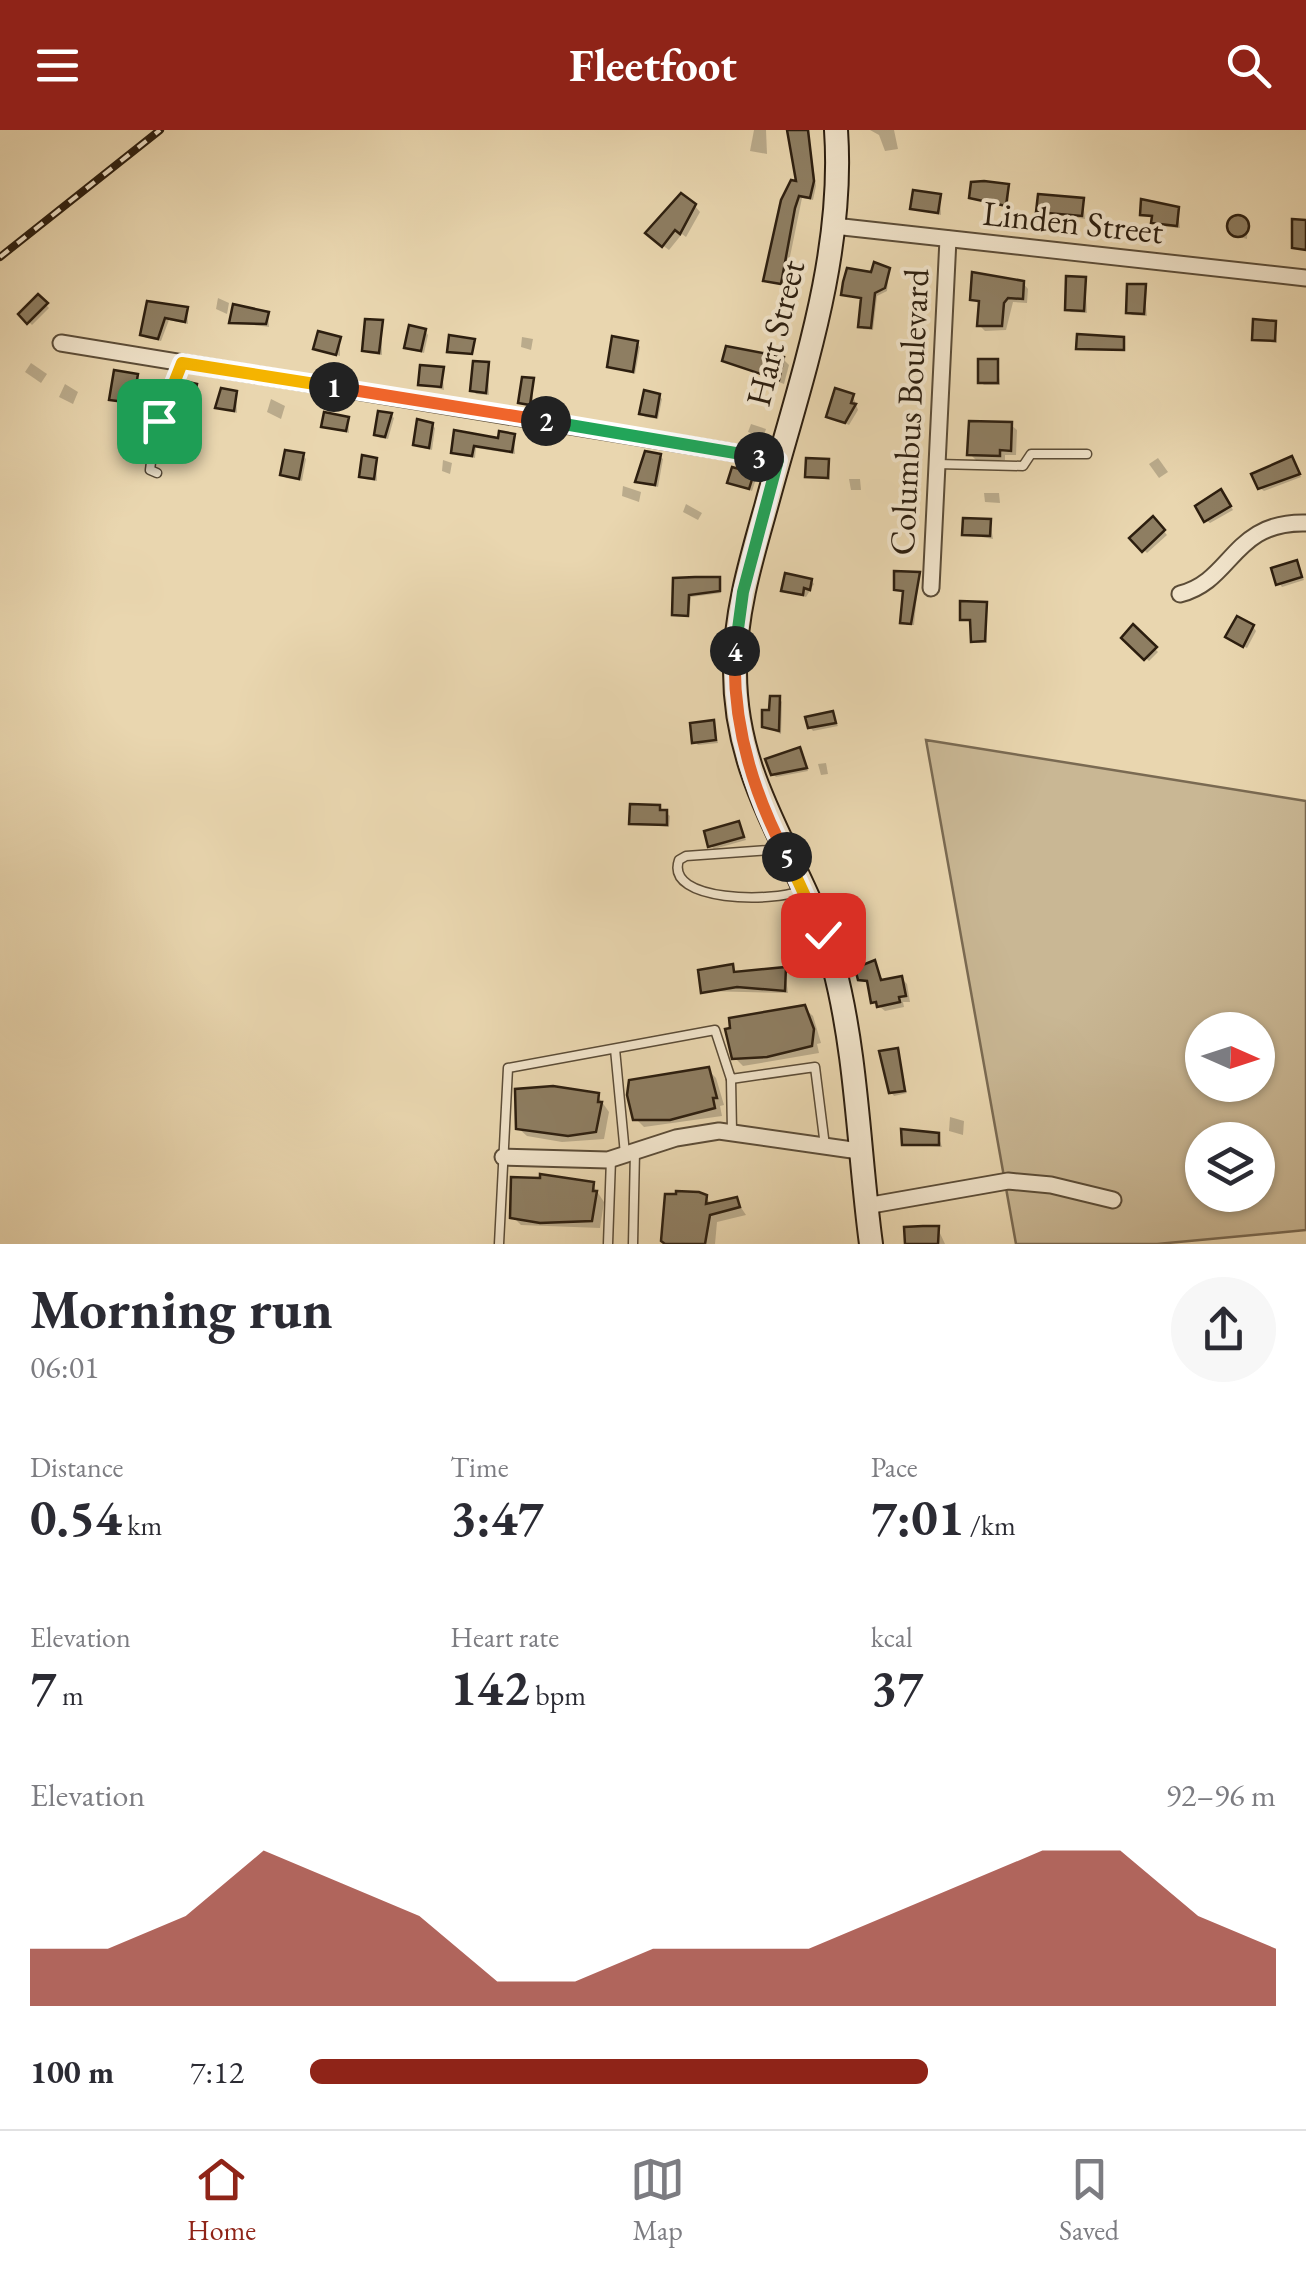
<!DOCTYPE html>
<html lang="en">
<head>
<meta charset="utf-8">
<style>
  body { margin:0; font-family:"EB Garamond",serif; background:#f7f7f7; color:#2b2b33; height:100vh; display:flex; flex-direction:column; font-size:38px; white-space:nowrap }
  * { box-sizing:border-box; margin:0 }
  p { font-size:32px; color:#7c7c81 }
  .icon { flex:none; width:55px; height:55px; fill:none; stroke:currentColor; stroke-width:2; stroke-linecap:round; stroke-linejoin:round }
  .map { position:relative; height:1114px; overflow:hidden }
  .sheet { display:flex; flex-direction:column; background:#fff; flex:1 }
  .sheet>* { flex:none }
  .needle { width:65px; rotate:93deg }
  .fabs { position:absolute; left:1185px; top:882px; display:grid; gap:20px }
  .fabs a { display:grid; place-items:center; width:90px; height:90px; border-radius:50%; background:#fff; box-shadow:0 2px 8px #0004; font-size:50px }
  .pin { position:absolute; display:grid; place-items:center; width:85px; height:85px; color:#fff; margin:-42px; border-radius:20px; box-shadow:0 5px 15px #0006 }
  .km { position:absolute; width:50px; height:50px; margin:-25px; border-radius:50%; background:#222; color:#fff; font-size:28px; line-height:50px; text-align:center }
  .round { display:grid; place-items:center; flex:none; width:105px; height:105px; border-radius:52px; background:#f7f7f7 }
  .overview { display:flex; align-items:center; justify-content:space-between; height:170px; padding:0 30px }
  h1 { font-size:55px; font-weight:700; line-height:75px }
  .stats { display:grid; grid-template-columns:repeat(3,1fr); gap:15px; height:170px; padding:10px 30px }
  .stats div { display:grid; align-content:center }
  .stats b { font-size:50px; font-weight:700 }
  .stats small { font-size:28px; font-weight:400 }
  .stats p { font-size:28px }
  .chart { height:280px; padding:20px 30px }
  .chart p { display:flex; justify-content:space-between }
  .chart svg { width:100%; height:180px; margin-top:10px; fill:#8f2418; opacity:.7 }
  ul { padding:0 30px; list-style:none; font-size:32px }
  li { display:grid; grid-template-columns:160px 120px 1fr; align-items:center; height:75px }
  li i { height:25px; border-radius:12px; background:#8f2418 }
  header { display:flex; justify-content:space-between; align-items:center; height:130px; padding:0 30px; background:#8f2418; color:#fff; font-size:45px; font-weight:700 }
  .tab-bar { display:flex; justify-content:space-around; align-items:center; height:140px; border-top:2px solid #e1e1e2; background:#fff; font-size:28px; color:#7c7c81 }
  .tab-bar a { display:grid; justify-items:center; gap:5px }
  .tab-bar .active { color:#8f2418 }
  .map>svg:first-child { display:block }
  .green { fill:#c9b794; stroke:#7a6a52; stroke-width:2.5; fill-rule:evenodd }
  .shadow { fill:#0003 }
  .building { fill:#8e7e62; stroke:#2c1e0f; stroke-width:2.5 }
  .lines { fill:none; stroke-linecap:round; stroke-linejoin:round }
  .lane-casing { stroke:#5b4c37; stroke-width:11 }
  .street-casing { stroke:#5b4c37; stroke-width:19 }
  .secondary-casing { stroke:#2c1e0f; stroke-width:26 }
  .lane { stroke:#f1e4cb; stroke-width:8 }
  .street { stroke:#f1e4cb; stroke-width:15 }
  .secondary { stroke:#f1e4cb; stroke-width:22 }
  .rail-casing { stroke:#2c1e0f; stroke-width:8 }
  .rail { stroke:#f1e4cb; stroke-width:4; stroke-dasharray:11; stroke-linecap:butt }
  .split-1-casing { stroke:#fff; stroke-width:20 }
  .split-2-casing { stroke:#fff; stroke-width:20 }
  .split-3-casing { stroke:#fff; stroke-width:20 }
  .split-4-casing { stroke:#fff; stroke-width:20 }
  .split-5-casing { stroke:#fff; stroke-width:20 }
  .split-6-casing { stroke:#fff; stroke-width:20 }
  .split-1 { stroke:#f5b400; stroke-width:12 }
  .split-2 { stroke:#f0652b; stroke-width:12 }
  .split-3 { stroke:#22a559; stroke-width:12 }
  .split-4 { stroke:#22a559; stroke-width:12 }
  .split-5 { stroke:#f0652b; stroke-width:12 }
  .split-6 { stroke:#f5b400; stroke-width:12 }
  .labels { text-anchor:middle; stroke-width:8; stroke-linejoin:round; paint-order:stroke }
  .street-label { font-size:35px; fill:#2c1e0f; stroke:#f1e4cb }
</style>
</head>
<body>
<header><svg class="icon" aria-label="menu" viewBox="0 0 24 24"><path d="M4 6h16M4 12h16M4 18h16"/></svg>Fleetfoot<svg class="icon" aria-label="search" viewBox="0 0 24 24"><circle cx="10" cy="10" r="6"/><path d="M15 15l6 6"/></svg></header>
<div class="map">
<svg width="1306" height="1114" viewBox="0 0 1306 1114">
  <rect width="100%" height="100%" fill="#e9d6af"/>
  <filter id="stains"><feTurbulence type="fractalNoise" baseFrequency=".002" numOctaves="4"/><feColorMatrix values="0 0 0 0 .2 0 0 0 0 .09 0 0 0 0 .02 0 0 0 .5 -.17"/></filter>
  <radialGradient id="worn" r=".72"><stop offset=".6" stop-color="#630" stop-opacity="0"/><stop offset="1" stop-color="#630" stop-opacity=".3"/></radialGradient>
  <path class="green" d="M926,610l380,61v429l-149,14h-141zM1202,900h56v55h-56zM1202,1010h56v55h-56z"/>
  <g class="shadow">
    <path d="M754,0h12l1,24 -17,-3z"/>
    <path d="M791,0h17l8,56 -3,14 -11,-2 -18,88 -18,-6 33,-96z"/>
    <path d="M870,0h24l4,19 -13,2 -6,-16z"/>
    <path d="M1008,57l1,21 -38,-10z"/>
    <path d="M940,66l1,19 -28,-7z"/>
    <path d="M1083,71l2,18 -47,-8z"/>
    <path d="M695,76l5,6 -14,25 -4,-3 -13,16 -15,-11z"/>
    <path d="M1178,80l2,18 -23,-2 -3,-8 -11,-4z"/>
    <path d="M1233,87l15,4 -1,18 -15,-4z"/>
    <path d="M889,141l-2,20 -10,5 -4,34 -10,-1v-29l-19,-6z"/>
    <path d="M1085,150l2,33 -16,-1 -4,-3z"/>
    <path d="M1023,153l5,6 -1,14 -14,-1 -7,28 -21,1 -6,-6 2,-20 -9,-6z"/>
    <path d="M1144,157l3,29 -15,-1 -3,-3z"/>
    <path d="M38,167l11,11 -17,17 -11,-11z"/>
    <path d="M218,168l11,5 -2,11 -11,-5z"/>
    <path d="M149,174l38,6 1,14 -19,-4 -8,21 -15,-3 -3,-3z"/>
    <path d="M268,184l1,13 -37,-5z"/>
    <path d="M382,193v32l-14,-2 -4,-3z"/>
    <path d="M1274,193l3,20 -22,-4z"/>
    <path d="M425,201l3,4 -4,18 -14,-3 -3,-3z"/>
    <path d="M522,207l11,2 -2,11 -10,-3z"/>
    <path d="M340,210v16l-24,-8z"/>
    <path d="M637,213l3,4 -5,27 -25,-8z"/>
    <path d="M783,229l6,6 -5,19 -59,-23z"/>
    <path d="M997,231l3,24h-16l-4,-3z"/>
    <path d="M31,233l16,11 -6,9 -16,-11z"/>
    <path d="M488,235l1,30 -13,-1 -3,-4z"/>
    <path d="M442,240l2,20 -24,-6z"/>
    <path d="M136,246l4,4 -4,26 -20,-4 -4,-3z"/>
    <path d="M533,251v26l-9,-2 -3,-3z"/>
    <path d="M65,254l13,8 -5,12 -14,-7z"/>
    <path d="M195,256l4,4 -5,23 -14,-3 -3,-3z"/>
    <path d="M236,263l1,20 -19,-6z"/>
    <path d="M659,266l3,3 -4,20 -13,-2 -3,-4z"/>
    <path d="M853,266l5,14 -9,15 -20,-9z"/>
    <path d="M271,269l14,7 -4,13 -14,-7z"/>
    <path d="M391,285l3,3 -6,21 -8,-1 -3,-4z"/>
    <path d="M348,290l1,13 -26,-7z"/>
    <path d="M142,292l9,2 -3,10 -8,-3z"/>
    <path d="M751,294l15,5 -3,9 -15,-6z"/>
    <path d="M432,295l3,3 -3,22 -13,-3 -3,-3z"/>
    <path d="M1011,295l6,5 -1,25h-11v5h-29l-6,-6z"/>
    <path d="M168,298l7,4 -5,31 -8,-4z"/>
    <path d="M456,303l44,8 14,-5 1,18 -39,-6 -1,10 -18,-3z"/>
    <path d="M303,326l3,3 -4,22 -16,-3 -3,-4z"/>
    <path d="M659,326l4,3 -5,28 -16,-3 -4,-3z"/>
    <path d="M1158,328l10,14 -9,6 -10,-14z"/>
    <path d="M1291,329l10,18 -37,14 -4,-3z"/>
    <path d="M376,330l1,21 -12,-2 -4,-3z"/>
    <path d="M443,330l9,3 -2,11 -8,-3z"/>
    <path d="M828,331l2,19 -22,-4z"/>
    <path d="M752,345l4,4 -4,12 -22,-9z"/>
    <path d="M849,349h11l1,11h-10z"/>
    <path d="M623,356l18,6 -2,10 -17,-6z"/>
    <path d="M984,363h15l1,10 -15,-1z"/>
    <path d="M1224,366l9,14 -23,13 -4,-3z"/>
    <path d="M686,374l16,9 -4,7 -15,-8z"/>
    <path d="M1153,389l14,16 -20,18 -15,-15z"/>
    <path d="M990,391l3,18 -29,-5z"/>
    <path d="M1297,433l7,17 -22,7 -3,-4z"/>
    <path d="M919,445l-5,50h-8l-1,-33 -9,-3z"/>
    <path d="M719,450l2,13 -30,4 -2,20 -14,-3v-33z"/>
    <path d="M811,451l3,3 -8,13 -22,-7z"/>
    <path d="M986,474l1,39h-11l-3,-21 -10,-3z"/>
    <path d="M1253,497l3,4 -9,17 -15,-8z"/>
    <path d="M1134,498l24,24 -9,9 -25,-23z"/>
    <path d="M779,568l3,4 -1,32 -17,-8z"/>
    <path d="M832,584l6,12 -25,5 -3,-4z"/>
    <path d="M713,593l5,20 -20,2 -3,-3z"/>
    <path d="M799,620l9,21 -32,6 -3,-3z"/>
    <path d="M826,633l2,11 -7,1 -3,-11z"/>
    <path d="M659,677l11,9 -1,11 -37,-4z"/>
    <path d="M739,694l7,16 -32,9 -4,-4z"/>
    <path d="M874,833l10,19 17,-4 6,6 3,18h-7l1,5 -19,4 -11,-9 -4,-17 -10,-7z"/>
    <path d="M732,837l4,7 49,-4 3,23 -84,-2z"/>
    <path d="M804,878l9,8 8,27 -4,1 2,9 -76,13 -8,-8z"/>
    <path d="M897,921l10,42 -13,3 -3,-4z"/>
    <path d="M708,940l8,8 8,27 -4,1 2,10 -78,11 -8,-8z"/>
    <path d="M597,965l12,17 -5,27 -42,3 -35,-6 -9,-8z"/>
    <path d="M950,987l14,4 -1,14 -14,-4z"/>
    <path d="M938,1005l4,12 -38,-3z"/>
    <path d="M592,1054l12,18 -4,26 -79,-3 -8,-8z"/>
    <path d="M705,1067l8,8 23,-5 10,15 -29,7 -2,22h-49z"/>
    <path d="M938,1099l7,15h-37z"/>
  </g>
  <g class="building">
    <path d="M787,0h21l6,51 -4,17 -11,-2 -4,12 -14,76 -18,-3 18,-81 10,-20 5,1z"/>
    <path d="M984,51l25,3 -3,22 -37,-8 2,-16z"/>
    <path d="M913,60l28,4 -3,19 -28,-4z"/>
    <path d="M681,63l15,11 -16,30 -5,-4 -13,17 -17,-14z"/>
    <path d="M1038,64l46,4 -2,18 -46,-4z"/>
    <path d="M1141,69l38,8 -2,19 -26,-3 1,-7 -12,-1z"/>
    <circle cx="1238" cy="96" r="11"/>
    <path d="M1292,89l14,1v30l-14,-2z"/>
    <path d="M874,132l16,6 -5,20 -10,5 -4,35 -13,-1 3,-29 -20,-3 2,-13 4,-14 24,4z"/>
    <path d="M972,142l52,9 -1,18 -15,-1 -4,5 -2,23h-25l2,-25 -9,-1z"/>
    <path d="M1066,146l20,1 -2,34 -19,-1z"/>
    <path d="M1127,154h19l-2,30 -18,-1z"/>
    <path d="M38,164l10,9 -21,21 -9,-10z"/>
    <path d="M147,171l41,6 -3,15 -20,-4 -7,21 -18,-4z"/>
    <path d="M233,174l36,8 -3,12 -37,-1z"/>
    <path d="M365,189l18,1 -4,33 -17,-2z"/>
    <path d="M1253,189l23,2 -1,20 -23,-1z"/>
    <path d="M409,195l17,4 -5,22 -17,-3z"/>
    <path d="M318,201l23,6 -5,18 -23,-6z"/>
    <path d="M1077,204l47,3v13l-48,-1z"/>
    <path d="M449,205l26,4 -3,15 -25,-2z"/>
    <path d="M612,206l26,5 -5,31 -26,-5z"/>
    <path d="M726,216l58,11 -5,23 -57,-19z"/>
    <rect x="978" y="229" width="20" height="24"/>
    <path d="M473,231l16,1 -3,31 -16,-2z"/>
    <path d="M420,235l24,2 -3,20 -23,-2z"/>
    <path d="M114,240l24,4 -5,29 -24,-3z"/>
    <path d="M522,247l12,1 -4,27 -12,-2z"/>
    <path d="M184,251l13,3 -6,27 -17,-4z"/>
    <path d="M221,258l16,3 -3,20 -19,-3z"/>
    <path d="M835,258l19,6 -3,9 5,1 -11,19 -19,-6z"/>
    <path d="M644,260l16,4 -4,23 -17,-3z"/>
    <path d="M378,281l14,2 -7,24 -11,-2z"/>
    <path d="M324,282l25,5 -3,14 -25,-4z"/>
    <path d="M417,289l16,4 -4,25 -16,-3z"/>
    <path d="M969,291l43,1 -1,29 -11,-1v6l-33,-1z"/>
    <path d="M454,300l44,8 1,-7 16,3 -3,18 -38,-6 -2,10 -21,-3z"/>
    <path d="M285,320l19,3 -5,26 -19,-4z"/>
    <path d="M645,321l16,3 -6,31 -20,-3z"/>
    <path d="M362,325l15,3 -3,21 -15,-2z"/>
    <path d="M1292,326l8,18 -42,15 -7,-15z"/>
    <path d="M806,328l23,1 -1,19 -23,-1z"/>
    <path d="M732,337l22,6 -5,16 -22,-6z"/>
    <path d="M1221,359l10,17 -27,16 -9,-16z"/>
    <path d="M1153,386l12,14 -23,22 -13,-14z"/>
    <path d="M963,388l28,1 -1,17 -28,-1z"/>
    <path d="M1297,430l5,17 -26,8 -5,-17z"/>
    <path d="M894,441l26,1 -9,52 -11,-1 3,-32 -9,-1z"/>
    <path d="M785,443l27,6 -2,11 -6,-2 -1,7 -22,-4z"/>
    <path d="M695,447h25v14l-31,4 -1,21 -16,-1 1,-37z"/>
    <path d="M960,471l27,1 -2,39 -14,1 -1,-22h-10z"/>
    <path d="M1237,486l17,9 -11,22 -18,-10z"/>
    <path d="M1133,494l24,23 -13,13 -23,-22z"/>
    <path d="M770,566h10l-1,35 -17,-4v-17h7z"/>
    <path d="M833,581l3,12 -28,5 -3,-11z"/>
    <path d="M714,590l2,20 -24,3 -2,-20z"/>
    <path d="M800,617l7,21 -36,7 -6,-16z"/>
    <path d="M630,674l30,1v5h7v15l-38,-1z"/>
    <path d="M739,691l5,16 -36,10 -4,-16z"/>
    <path d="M875,830l6,20 21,-4 4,20 -7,1 1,5 -23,5 -1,-5 -5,1 -4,-22 -9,-1 -3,-12z"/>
    <path d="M733,834l1,8 52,-5 -1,24 -48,-4 -36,6 -3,-23z"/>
    <path d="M805,875l9,24 -2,17 -45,11 -35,2 -7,-30 5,-1 -1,-10z"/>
    <path d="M898,918l7,43 -16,2 -10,-42z"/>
    <path d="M709,937l8,31h-4l2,10 -45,12h-37l-6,-25 2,-15z"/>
    <path d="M553,956l46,7 -1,9h4l-6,30 -28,4 -52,-7 -1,-40z"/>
    <path d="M901,999l38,4v12h-37z"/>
    <path d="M540,1044l54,8 -1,9h4l-5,30 -52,2 -30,-5 1,-41 29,1z"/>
    <path d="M676,1061l23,1 8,3 -1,9 31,-7 3,10 -30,8 -5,29h-40l-4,-3 4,-47h11z"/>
    <path d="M923,1096h16l-1,18h-33l-1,-17z"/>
  </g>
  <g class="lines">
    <defs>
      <g id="lane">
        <path d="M937,334l86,2 8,-12h56"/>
        <path d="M157,343l-7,-3 5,-38 28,-69"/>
        <path d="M783,719l-97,7 -7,4c-15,43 97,42 120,31"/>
        <path d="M615,919l10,105"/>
        <path d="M731,949l1,52"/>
        <path d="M499,1114l9,-176 207,-38 16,49 84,-12 10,79"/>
        <path d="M608,1114l3,-85"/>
        <path d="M633,1114l2,-93"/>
      </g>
      <g id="street">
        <path d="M834,96l472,52"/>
        <path d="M61,213l717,117"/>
        <path d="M931,458l17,-349"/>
        <path d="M1180,464c53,-13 52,-73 126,-71"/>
        <path d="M503,1027l105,3 68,-22 43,-7 140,20"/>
        <path d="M866,1076l142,-25 43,4 62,15"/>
      </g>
      <path id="secondary" d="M836,0c9,129 -37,254 -70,377 -15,53 -31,106 -31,162 -1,119 69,191 99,298 23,87 25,188 37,277"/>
    </defs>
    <use href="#lane" class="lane-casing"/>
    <use href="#street" class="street-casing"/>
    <use href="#secondary" class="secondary-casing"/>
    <use href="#lane" class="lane"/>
    <use href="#street" class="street"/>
    <use href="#secondary" class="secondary"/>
    <defs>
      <path id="rail" d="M0,127l160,-127"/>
    </defs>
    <use href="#rail" class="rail-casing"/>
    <use href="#rail" class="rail"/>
  </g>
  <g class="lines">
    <defs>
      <path id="split-1" d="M159,291l23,-58 152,24"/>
      <path id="split-2" d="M334,257l212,34"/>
      <path id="split-3" d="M546,291l213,36"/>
      <path id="split-4" d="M735,521l8,-59 35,-132 -19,-3"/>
      <path id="split-5" d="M735,521c-3,73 18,142 52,206"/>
      <path id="split-6" d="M787,727l36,78"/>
    </defs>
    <use href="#split-1" class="split-1-casing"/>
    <use href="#split-2" class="split-2-casing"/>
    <use href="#split-3" class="split-3-casing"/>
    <use href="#split-4" class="split-4-casing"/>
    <use href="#split-5" class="split-5-casing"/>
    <use href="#split-6" class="split-6-casing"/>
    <use href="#split-1" class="split-1"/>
    <use href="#split-2" class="split-2"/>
    <use href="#split-3" class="split-3"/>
    <use href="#split-4" class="split-4"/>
    <use href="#split-5" class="split-5"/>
    <use href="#split-6" class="split-6"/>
  </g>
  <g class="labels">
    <g class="street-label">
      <text transform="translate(1073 92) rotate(6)" y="12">Linden Street</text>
      <text transform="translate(775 203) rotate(-76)" y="12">Hart Street</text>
      <text transform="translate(909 282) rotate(-87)" y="12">Columbus Boulevard</text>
    </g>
  </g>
  <rect width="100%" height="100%" filter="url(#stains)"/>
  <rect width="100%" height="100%" fill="url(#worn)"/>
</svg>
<div class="fabs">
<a><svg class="needle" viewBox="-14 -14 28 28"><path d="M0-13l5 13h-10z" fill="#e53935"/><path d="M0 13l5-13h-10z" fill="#7c7c81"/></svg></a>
<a><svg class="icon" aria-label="layers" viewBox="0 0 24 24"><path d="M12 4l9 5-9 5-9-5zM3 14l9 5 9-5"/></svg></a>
</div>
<div class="pin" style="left:159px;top:291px;background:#1e9e55"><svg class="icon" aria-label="arrive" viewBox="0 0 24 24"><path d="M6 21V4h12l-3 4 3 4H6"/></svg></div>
<div class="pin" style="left:823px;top:805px;background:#d93025"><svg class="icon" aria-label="check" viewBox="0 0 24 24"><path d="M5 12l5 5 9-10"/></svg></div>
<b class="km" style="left:334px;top:257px">1</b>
<b class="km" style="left:546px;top:291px">2</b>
<b class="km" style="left:759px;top:327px">3</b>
<b class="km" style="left:735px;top:521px">4</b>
<b class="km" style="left:787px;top:727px">5</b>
</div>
<section class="sheet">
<div class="overview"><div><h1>Morning run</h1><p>06:01</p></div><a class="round"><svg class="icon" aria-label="share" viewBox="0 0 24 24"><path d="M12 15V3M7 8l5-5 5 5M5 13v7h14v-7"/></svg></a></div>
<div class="stats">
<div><p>Distance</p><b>0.54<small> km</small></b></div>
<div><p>Time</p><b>3:47</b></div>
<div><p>Pace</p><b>7:01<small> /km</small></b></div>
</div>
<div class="stats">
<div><p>Elevation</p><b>7<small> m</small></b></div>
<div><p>Heart rate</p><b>142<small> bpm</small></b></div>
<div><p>kcal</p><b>37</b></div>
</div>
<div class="chart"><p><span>Elevation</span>92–96 m</p>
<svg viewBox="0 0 160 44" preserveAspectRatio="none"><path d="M0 44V30L10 30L20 22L30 6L40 14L50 22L60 38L70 38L80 30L90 30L100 30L110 22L120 14L130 6L140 6L150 22L160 30V44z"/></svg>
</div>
<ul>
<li><b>100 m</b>7:12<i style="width:64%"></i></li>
</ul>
</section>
<nav class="tab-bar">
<a class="active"><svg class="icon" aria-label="home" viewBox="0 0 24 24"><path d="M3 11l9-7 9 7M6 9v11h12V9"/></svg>Home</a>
<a><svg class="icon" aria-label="map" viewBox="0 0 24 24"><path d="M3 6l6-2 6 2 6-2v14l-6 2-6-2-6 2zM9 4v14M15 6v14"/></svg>Map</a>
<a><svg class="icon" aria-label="saved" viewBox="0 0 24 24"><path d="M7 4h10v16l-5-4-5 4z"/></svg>Saved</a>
</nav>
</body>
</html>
